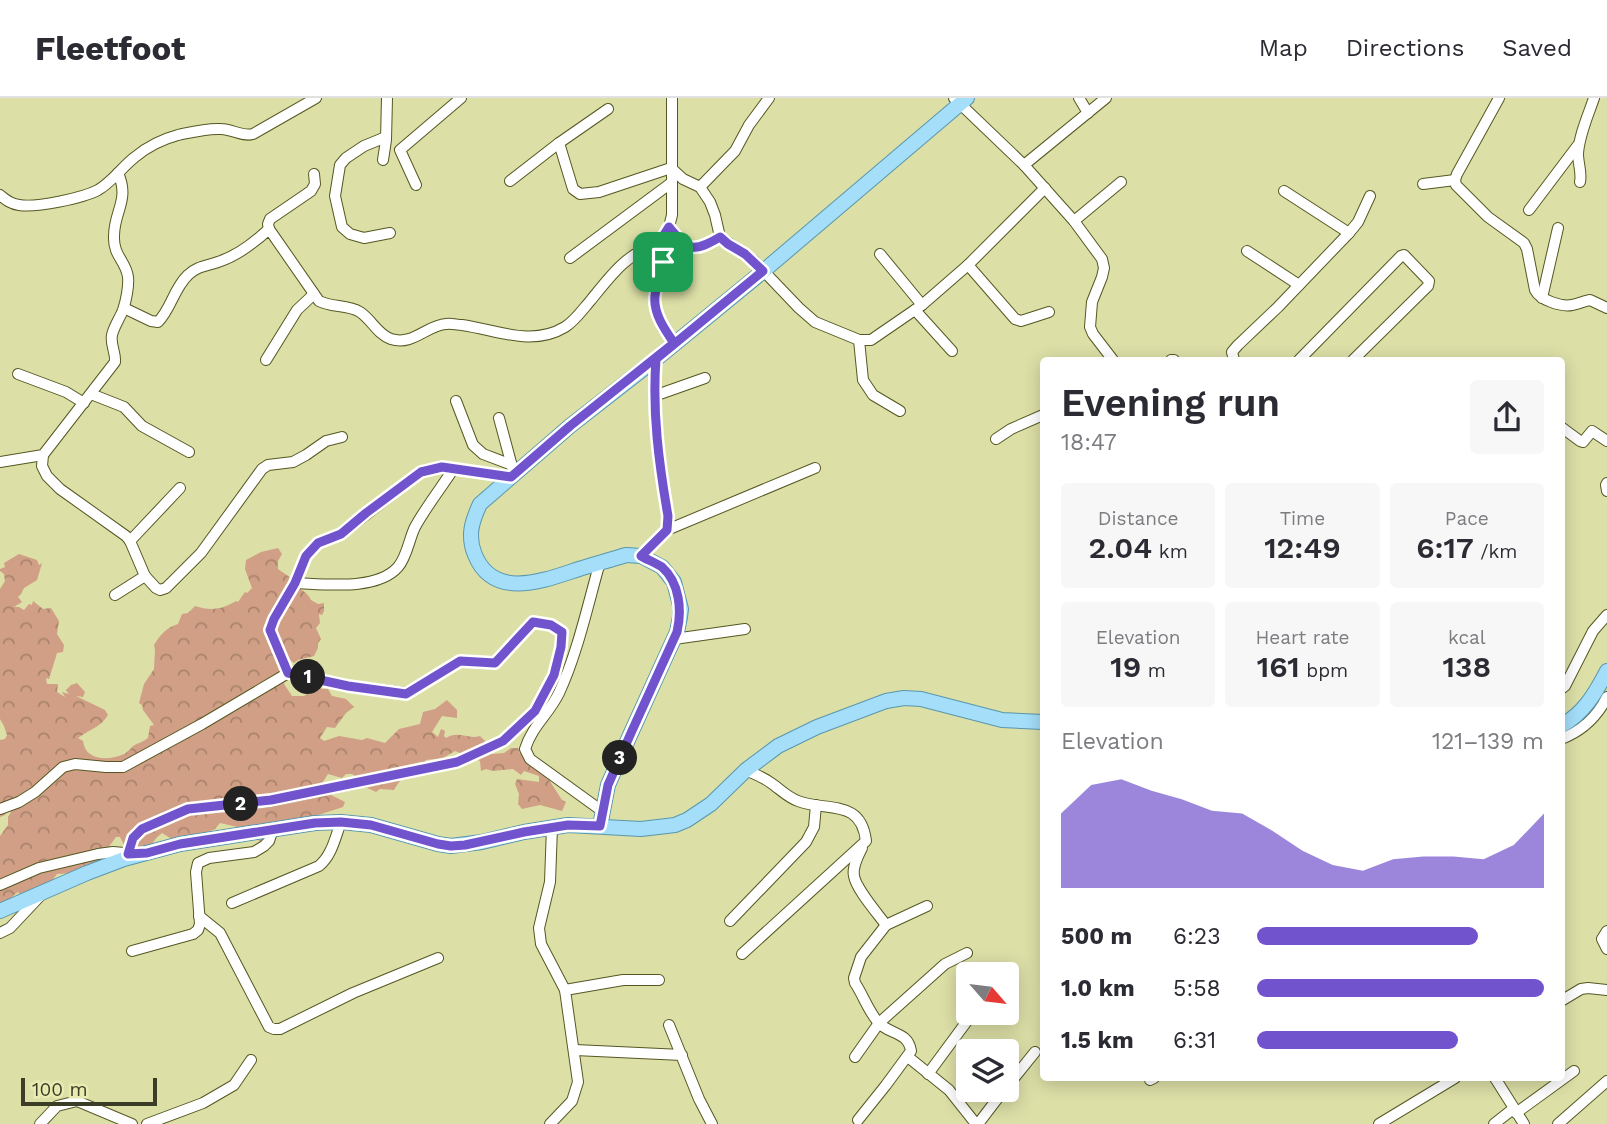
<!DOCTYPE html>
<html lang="en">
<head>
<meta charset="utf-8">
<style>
  body { margin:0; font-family:"Work Sans",sans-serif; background:#f7f7f7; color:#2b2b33; height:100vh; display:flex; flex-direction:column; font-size:26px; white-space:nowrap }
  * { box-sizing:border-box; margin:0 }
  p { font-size:23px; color:#7c7c81 }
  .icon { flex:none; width:38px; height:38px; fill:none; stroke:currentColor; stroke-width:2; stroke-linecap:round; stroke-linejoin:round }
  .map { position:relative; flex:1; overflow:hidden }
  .sheet { position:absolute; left:1040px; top:259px; width:525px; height:724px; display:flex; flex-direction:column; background:#fff; border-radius:7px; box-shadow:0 4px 18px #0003 }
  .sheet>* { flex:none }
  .needle { width:46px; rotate:118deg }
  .buttons { position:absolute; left:956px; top:864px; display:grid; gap:14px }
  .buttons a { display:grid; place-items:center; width:63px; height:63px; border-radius:7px; background:#fff; box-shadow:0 4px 18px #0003; font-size:35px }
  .scale { position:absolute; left:21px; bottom:18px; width:136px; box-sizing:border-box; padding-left:7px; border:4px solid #3c3d26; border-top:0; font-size:19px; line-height:24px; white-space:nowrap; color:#3c3d26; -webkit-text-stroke:5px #e9ecb2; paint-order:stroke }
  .pin { position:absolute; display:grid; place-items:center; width:60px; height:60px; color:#fff; margin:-30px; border-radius:14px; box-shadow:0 4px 10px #0006 }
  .km { position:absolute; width:35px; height:35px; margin:-18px; border-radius:50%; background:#222; color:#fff; font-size:19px; line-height:35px; text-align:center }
  .round { display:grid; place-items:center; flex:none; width:74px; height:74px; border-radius:7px; background:#f7f7f7 }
  .head { display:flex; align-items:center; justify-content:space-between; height:119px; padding:0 21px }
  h1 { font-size:38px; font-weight:600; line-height:52px }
  .figures { display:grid; grid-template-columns:repeat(3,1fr); gap:10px; height:119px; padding:7px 21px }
  .figures div { display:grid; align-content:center; border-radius:7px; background:#f7f7f7; text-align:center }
  .figures b { font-size:30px; font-weight:600 }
  .figures small { font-size:19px; font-weight:400 }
  .figures p { font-size:19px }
  .chart { height:196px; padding:14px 21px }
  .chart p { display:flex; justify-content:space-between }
  .chart svg { width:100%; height:126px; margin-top:7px; fill:#7154cd; opacity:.7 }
  ul { padding:0 21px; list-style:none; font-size:23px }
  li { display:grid; grid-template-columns:112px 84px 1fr; align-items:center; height:52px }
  li i { height:18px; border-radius:9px; background:#7154cd }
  header { display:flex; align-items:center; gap:42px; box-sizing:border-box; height:98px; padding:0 35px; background:#fff; border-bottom:2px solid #e1e1e2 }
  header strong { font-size:33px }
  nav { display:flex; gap:38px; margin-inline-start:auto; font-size:24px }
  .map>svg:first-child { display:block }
  .forest { fill:url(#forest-crowns) }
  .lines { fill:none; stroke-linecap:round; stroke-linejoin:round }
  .minor-casing { stroke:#565722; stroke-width:12 }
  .major-casing { stroke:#5997ad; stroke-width:16 }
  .minor { stroke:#fff; stroke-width:10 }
  .major { stroke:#a4def9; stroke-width:14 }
  .route-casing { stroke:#fff; stroke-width:14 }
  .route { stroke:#7154cd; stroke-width:9 }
</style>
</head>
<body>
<header>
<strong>Fleetfoot</strong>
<nav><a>Map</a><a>Directions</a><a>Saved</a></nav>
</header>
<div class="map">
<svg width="1607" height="1026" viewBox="0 0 1607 1026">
  <defs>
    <pattern id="forest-crowns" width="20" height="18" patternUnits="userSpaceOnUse" patternTransform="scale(1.75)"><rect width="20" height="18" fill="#d09f85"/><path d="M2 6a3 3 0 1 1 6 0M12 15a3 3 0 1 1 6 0" fill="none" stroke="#aa836d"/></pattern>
  </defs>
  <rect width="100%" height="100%" fill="#dcdfa6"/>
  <path class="forest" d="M278,450l4,6 -4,7v8l13,9 -3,3c8,6 19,10 23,19l7,4 6,-1v8l-2,4 -3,-1 1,9 -4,5 5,11 -3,4v5l-4,8 -16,4 -4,3 -4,-3 -6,7 2,10 -2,7 8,12h12l4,-3 3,2v-7l-2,-3 -16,2 6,-6 19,-2 1,8 3,2h6l4,7 14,3 8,8 -8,6 -11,15 -8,-1 -7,11 4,3 15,-5 23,4 5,-2 18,5 14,-14 21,-5 3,-12 12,-3 12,-9 10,10v8l-15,-2 -10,16 6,5 3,-8 4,2 -1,5 2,2c12,-8 22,2 34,-2l6,6 -3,6 10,6 11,-1 7,-5h7l2,6 5,-6 15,18 22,34 4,2 -4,9 -22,-6 -18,4 -4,-5 1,-10 -4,-10 2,-5 22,3v-6l-15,-5 -3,4 -8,-6 -20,2 -7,-2 -5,2 -1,-10 -25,-10 -12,7 -17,2 -1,2h-5c-4,6 -7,6 -13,10 -3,3 -11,14 -13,18l-14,-1 -4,3 -15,-7 5,-7 -2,-2 -4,3 -8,-5h-6l-4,4 -14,-4 -7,11 2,6 22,11 -2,5 -31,10h-9l-2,2 -31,11 -9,12 -5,-3 -5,-9 -31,-7 -5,6 -12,5 -21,17 -7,-10 -13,-8c-5,4 -7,6 -10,11 -5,4 -13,5 -19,7l-8,-4 -5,-10h-4l-11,15 2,6 -34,15 -16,1 -12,16 -22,9 -5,-7c-8,5 -10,12 -18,16v-72l8,-11v-8l4,-7 -4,-2 -3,7 -5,2v-77l5,-1 2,-4 -3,-9 -4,-7v-130l5,-8 -1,-7 -4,-3v-2l5,-2 -1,-4 15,-9 18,6 2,5 3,-2 -5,17 -13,8 -3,6 -3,3 4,5 -8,5h5l5,3 5,-6 3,1 1,-4 10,8 8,-1 8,13 -2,13 7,11 -1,7 -6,1 -8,26 -3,-1 1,6h11l-1,8 8,5 -3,-5 7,2 -3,-4 5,-5 6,-2 8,9 -2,5 -7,-1 29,14 3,5c-7,12 -18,14 -30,23l5,3c2,20 26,20 41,13 3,-1 7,-6 9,-8 5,-3 10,-4 15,-8l2,-12 4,-1 -11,-15 -1,-5 -3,-2 5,-19 10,-15 1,-19 -1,-5c5,-9 13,-18 24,-21l4,-10 6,-1 7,-7c16,5 26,4 41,-5l2,1 7,-10 2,1 5,-5 -7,-19 1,-9 15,-8z"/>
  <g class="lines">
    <defs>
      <g id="minor">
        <path d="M672,0v117l-3,12 -10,16 4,19 -9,35 3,15 6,16 11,15"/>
        <path d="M954,0l70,67 50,56 28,38 2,9 -2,9 -10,25 -2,25 3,7 20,26"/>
        <path d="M1079,0l9,15"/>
        <path d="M1499,0l-42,76 -2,6 1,5 32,32 36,26 3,6 8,41c5,10 26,17 37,15 6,-1 12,-4 18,-5l17,8"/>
        <path d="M386,39l-22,9 -18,12 -6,7 -5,31 7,31 8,7 14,4 26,-5"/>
        <path d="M559,45l14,46 7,5 19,-2 72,-24 12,11 17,8 10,15 5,13 5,22"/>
        <path d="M383,62l3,-20 1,-42"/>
        <path d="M1024,67l82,-67"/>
        <path d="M510,83l49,-38 49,-34"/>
        <path d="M1580,84c2,-9 -2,-19 -2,-28 1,-19 10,-38 16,-56"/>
        <path d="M1423,86l32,-4"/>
        <path d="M416,87l-16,-35 61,-52"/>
        <path d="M700,89l35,-36 14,-26 20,-27"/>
        <path d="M1284,93l65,42"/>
        <path d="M0,97c6,5 11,9 19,10 17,3 64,-7 79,-15 14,-8 24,-23 37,-33 12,-10 28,-18 43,-22 14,-3 29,-7 43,-6 11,0 21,8 32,5l63,-36"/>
        <path d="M1529,112l49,-65"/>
        <path d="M1074,123l47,-39"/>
        <path d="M669,129c19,24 24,26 51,10"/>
        <path d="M269,131l-1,-5 2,-5 41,-28 4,-7 -1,-10"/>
        <path d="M720,139l34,24 45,47 16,14 44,18h12l51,-35 46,-40 77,-77"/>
        <path d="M1247,153l52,34"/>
        <path d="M880,156l42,51"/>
        <path d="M570,160l101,-75"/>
        <path d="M968,167l47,54 6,2 28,-9"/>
        <path d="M1542,200l16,-70"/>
        <path d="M124,210l27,13 7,1c13,-13 16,-34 30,-47 9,-9 19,-9 30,-13 19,-6 37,-20 51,-33l50,72c13,7 28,3 41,11 12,8 17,22 31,27 22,7 36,-14 55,-15 5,-1 11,1 16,1 35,5 70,22 103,2 10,-6 18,-18 26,-27 21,-26 35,-46 68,-57"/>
        <path d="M915,212l37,41"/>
        <path d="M859,242l4,40 10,15 27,16"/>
        <path d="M266,262l31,-50 17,-16"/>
        <path d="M1171,262h3"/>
        <path d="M1234,262l-2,-8 6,-7 40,-38 71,-74 9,-11 12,-26"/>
        <path d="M1299,262l102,-104 3,-1 25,26 -1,5 -75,74"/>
        <path d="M18,276l48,18 18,11"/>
        <path d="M91,296l33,13 18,19 47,26"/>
        <path d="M654,298l51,-18"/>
        <path d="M456,303l17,44 10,9 29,11"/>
        <path d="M499,320l14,52"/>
        <path d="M1561,329l19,14 3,1 9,-11 15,10"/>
        <path d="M996,341l15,-10 32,-14"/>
        <path d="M43,357l-1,11 5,10 13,13 66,47 4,5 15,35"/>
        <path d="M0,364l43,-7 72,-93c1,-9 -5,-18 -3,-27 2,-9 8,-17 11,-25 3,-9 6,-24 5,-33 -2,-16 -15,-21 -14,-41 0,-25 16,-36 4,-63"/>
        <path d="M1607,385l-1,2 1,6"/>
        <path d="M667,432l148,-62"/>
        <path d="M130,443l50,-53"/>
        <path d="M641,458l26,-26 1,-14c-9,-52 -16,-104 -12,-157"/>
        <path d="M600,464c-12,42 -23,93 -41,131 -10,21 -27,33 -34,56l5,10 72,52"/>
        <path d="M295,485c30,1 82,8 103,-16 9,-10 11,-28 17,-40 11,-20 26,-39 39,-59"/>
        <path d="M115,497l30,-19 11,12 4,2 6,-2 35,-35 61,-84 6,-4 25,-3 13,-7 20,-14 16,-4"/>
        <path d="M674,541l71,-10"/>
        <path d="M288,575l-18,-43 3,-11 22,-36 11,-27 12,-13 23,-9 80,-62 21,-5 69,10"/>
        <path d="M1561,591l4,-3 28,-55 14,-16"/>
        <path d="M1561,641c21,-8 36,-22 46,-42"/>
        <path d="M0,711l19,-7 16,-10 28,-25 12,-3 31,3h17l79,-43 86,-51 60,13 58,7 54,-32 35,2 38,-41 18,3 11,7 -1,15 -7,28 -19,36 -32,30 -46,21 -186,39 -83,8 -45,20 -10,9 -5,16"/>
        <path d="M862,750c-4,8 -10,19 -8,28 2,13 24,38 32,49"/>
        <path d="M0,787l39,-17 59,-14 15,-2 22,2"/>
        <path d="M232,805l87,-37c13,-11 16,-28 22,-44"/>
        <path d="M199,818l21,17 49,94 5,2h6l73,-36 85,-35"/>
        <path d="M730,823l76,-79 8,-15 2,-22"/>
        <path d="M1607,833l-5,8 5,10"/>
        <path d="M0,835l10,-5 32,-34"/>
        <path d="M132,853l61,-17 5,-4 2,-6 -4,-52 2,-9 11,-5 45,-6 10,-6 5,-5 4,-12"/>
        <path d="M742,856l124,-113c-5,-43 -39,-29 -68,-40 -11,-4 -18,-12 -27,-18 -8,-6 -17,-9 -25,-13"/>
        <path d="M565,892l58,-10h36"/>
        <path d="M1561,903l20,-12 7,-1 19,2"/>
        <path d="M669,927l30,74 13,25"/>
        <path d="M575,952l107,5"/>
        <path d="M855,959l24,-34 66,-59 22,-11"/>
        <path d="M908,959l41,33 27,34"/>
        <path d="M928,976l45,-61"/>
        <path d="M1495,980l29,46"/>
        <path d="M1150,982l4,-2"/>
        <path d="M1006,990l29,-36"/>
        <path d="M1516,1015l58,-42"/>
        <path d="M858,1022l28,-35 25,-34c-3,-20 -22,-16 -33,-29 -9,-10 -15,-27 -23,-39l-1,-5 7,-21 25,-32 41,-19"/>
        <path d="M40,1026l17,-18 20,-5 55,23"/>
        <path d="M147,1026l56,-21 31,-18 17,-25"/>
        <path d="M550,1026l22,-23 6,-19 -13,-92 -24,-46 -2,-16 11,-46 2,-55"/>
        <path d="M978,1026l26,-34"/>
        <path d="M1379,1026l76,-46"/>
        <path d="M1494,1026l19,-15"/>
        <path d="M1558,1026l49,-43"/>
      </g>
      <g id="major">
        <path d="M1561,628c23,-13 34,-32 46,-55"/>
        <path d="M600,728l8,-41 23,-52 46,-101 3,-15 1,-8 -7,-27 -12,-15 -21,-11 -15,-1c-16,5 -31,9 -47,14 -34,11 -85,32 -104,-14 -8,-19 -3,-34 5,-51l90,-78 86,-67 105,-86 206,-175"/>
        <path d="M0,813l87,-38 37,-14 56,-15 135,-21 26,-1 30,3 67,19 13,2 31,-4 42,-10 44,-7 73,4 34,-4 12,-5 24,-16 35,-34 32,-24 39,-19 69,-26 18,-3 17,1 81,21 41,2"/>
      </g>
    </defs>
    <use href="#minor" class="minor-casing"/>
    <use href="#major" class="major-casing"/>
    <use href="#minor" class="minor"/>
    <use href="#major" class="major"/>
  </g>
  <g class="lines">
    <defs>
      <path id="route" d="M663,164c-2,11 -7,22 -8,34 -2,17 10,34 19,47l-104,83 -59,51 -69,-10 -21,5 -55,41 -25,21 -23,9 -12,13 -11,27 -21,36 -4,11 18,43 60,13 58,8 54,-33 35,2 38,-41 18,3 11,7 -1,15 -7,28 -19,36 -32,30 -46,21 -186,38 -83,9 -46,20 -9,9 -5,16 19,-1 33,-9 135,-21 26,-1 30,3 67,19 13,2 14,-1 59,-13 44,-7 32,1 8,-41 23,-52 46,-101c5,-21 3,-49 -15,-65 -6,-4 -14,-7 -21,-11l26,-26 1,-14c-9,-52 -16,-104 -12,-157l107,-88 -18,-17 -17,-10 -8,-7c-27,16 -32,14 -51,-10l-10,16 4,19"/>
    </defs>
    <use href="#route" class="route-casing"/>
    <use href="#route" class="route"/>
  </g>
</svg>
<div class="buttons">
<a><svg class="needle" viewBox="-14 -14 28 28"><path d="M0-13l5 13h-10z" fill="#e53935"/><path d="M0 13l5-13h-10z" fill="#7c7c81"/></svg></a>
<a><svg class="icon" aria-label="layers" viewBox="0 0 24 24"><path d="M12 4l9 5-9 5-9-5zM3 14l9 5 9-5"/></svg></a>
</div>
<div class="scale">100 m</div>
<div class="pin" style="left:663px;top:164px;background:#1e9e55"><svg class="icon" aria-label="arrive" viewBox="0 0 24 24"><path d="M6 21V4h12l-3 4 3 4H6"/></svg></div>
<b class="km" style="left:308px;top:579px">1</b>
<b class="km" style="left:241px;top:706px">2</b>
<b class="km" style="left:620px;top:660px">3</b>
<section class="sheet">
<div class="head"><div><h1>Evening run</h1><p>18:47</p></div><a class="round"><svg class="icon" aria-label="share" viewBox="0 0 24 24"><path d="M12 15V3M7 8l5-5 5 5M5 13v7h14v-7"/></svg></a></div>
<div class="figures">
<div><p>Distance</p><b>2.04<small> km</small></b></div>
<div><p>Time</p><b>12:49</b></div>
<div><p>Pace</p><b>6:17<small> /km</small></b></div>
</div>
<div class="figures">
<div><p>Elevation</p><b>19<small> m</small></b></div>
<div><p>Heart rate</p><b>161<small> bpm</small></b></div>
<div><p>kcal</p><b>138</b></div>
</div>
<div class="chart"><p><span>Elevation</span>121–139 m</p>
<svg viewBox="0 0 160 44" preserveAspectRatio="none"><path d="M0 44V18L10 8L20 6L30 10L40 13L50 17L60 18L70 24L80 31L90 36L100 38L110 34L120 33L130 33L140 34L150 29L160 18V44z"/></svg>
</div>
<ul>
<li><b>500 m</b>6:23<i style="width:77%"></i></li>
<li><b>1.0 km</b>5:58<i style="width:100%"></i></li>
<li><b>1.5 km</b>6:31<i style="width:70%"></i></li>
</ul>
</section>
</div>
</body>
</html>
